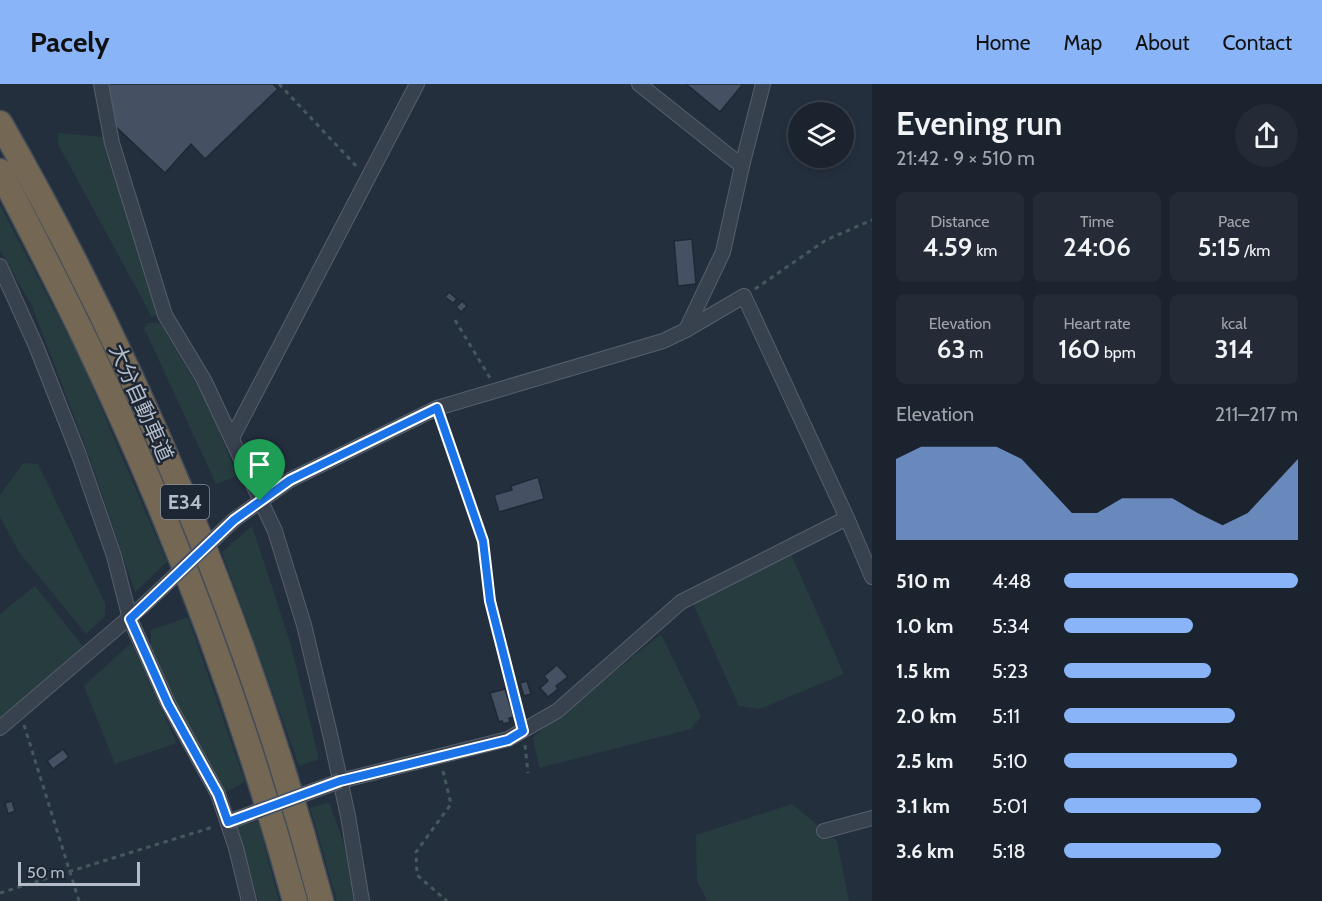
<!DOCTYPE html>
<html lang="en">
<head>
<meta charset="utf-8">
<style>
  body { margin:0; font-family:Cabin,"Noto Sans JP",sans-serif; background:#242b36; color:#f1f3f6; height:100vh; display:flex; flex-direction:column; font-size:22px; white-space:nowrap }
  * { box-sizing:border-box; margin:0 }
  p { font-size:20px; color:#a0a4aa }
  .icon { flex:none; width:33px; height:33px; fill:none; stroke:currentColor; stroke-width:2; stroke-linecap:round; stroke-linejoin:round }
  .map { position:relative; flex:1; overflow:hidden }
  .details { display:flex; flex-direction:column; background:#1b232e; width:450px }
  .details>* { flex:none }
  .fabs { position:absolute; left:788px; top:18px; display:grid; gap:12px }
  .fabs a { display:grid; place-items:center; width:66px; height:66px; border-radius:50%; background:#1b232e; box-shadow:0 3px 9px #0003,0 0 0 2px #39404a; font-size:30px }
  .scale { position:absolute; left:18px; bottom:15px; width:122px; box-sizing:border-box; padding-left:6px; border:3px solid #b4bcc9; border-top:0; font-size:16px; line-height:21px; white-space:nowrap; color:#b4bcc9; -webkit-text-stroke:4px #1d2633; paint-order:stroke }
  .pin { position:absolute; display:grid; place-items:center; width:51px; height:51px; color:#fff; margin:-62px -26px; border-radius:50% 50% 50% 0; rotate:-45deg; box-shadow:0 0 6px #0007 }
  .pin .icon { rotate:45deg }
  .round { display:grid; place-items:center; flex:none; width:63px; height:63px; border-radius:32px; background:#242b36 }
  .summary { display:flex; align-items:center; justify-content:space-between; height:102px; padding:0 24px }
  h1 { font-size:33px; font-weight:600; line-height:45px }
  .stats { display:grid; grid-template-columns:repeat(3,1fr); gap:9px; height:102px; padding:6px 24px }
  .stats div { display:grid; align-content:center; border-radius:9px; background:#242b36; text-align:center }
  .stats b { font-size:26px; font-weight:600 }
  .stats small { font-size:16px; font-weight:400 }
  .stats p { font-size:16px }
  .chart { height:168px; padding:12px 24px }
  .chart p { display:flex; justify-content:space-between }
  .chart svg { width:100%; height:108px; margin-top:6px; fill:#8ab4f8; opacity:.7 }
  ul { padding:0 24px; list-style:none; font-size:20px }
  li { display:grid; grid-template-columns:96px 72px 1fr; align-items:center; height:45px }
  li i { height:15px; border-radius:8px; background:#8ab4f8 }
  header { display:flex; align-items:center; gap:36px; box-sizing:border-box; height:84px; padding:0 30px; background:#8ab4f8; color:#111 }
  header strong { font-size:28px }
  nav { display:flex; gap:33px; margin-inline-start:auto; font-size:21px }
  main { display:flex; flex:1; min-height:0 }
  .map>svg:first-child { display:block }
  .green { fill:#263c3f }
  .building { fill:#455162; stroke:#1f2835; stroke-width:1.5 }
  .lines { fill:none; stroke-linecap:round; stroke-linejoin:round }
  .street-casing { stroke:#565f6c; stroke-width:16 }
  .highway-casing { stroke:#434c59; stroke-width:27 }
  .path { stroke:#44595c; stroke-width:3; stroke-dasharray:4.5 4.5; stroke-linecap:butt }
  .street { stroke:#38414e; stroke-width:14 }
  .highway { stroke:#746855; stroke-width:24 }
  .street-bridge-casing { stroke:#565f6c; stroke-width:16; stroke-linecap:butt }
  .street-bridge { stroke:#38414e; stroke-width:14 }
  .route-casing { stroke:#fff; stroke-width:12 }
  .route { stroke:#1a73e8; stroke-width:8 }
  .labels { text-anchor:middle; stroke-width:5; stroke-linejoin:round; paint-order:stroke }
  .shield { fill:#1d2633; stroke:#878f9c; stroke-width:1.5 }
  .shield-label { font-size:20px; font-weight:bold; fill:#b4bcc9 }
  .street-label { font-size:21px; fill:#b4bcc9; stroke:#1d2633 }
</style>
</head>
<body>
<header>
<strong>Pacely</strong>
<nav><a>Home</a><a>Map</a><a>About</a><a>Contact</a></nav>
</header>
<main>
<div class="map">
<svg width="872" height="817" viewBox="0 0 872 817">
  <rect width="100%" height="100%" fill="#242f3e"/>
  <g class="green">
    <path d="M58,49l47,4 55,176 -8,4 -94,-173z"/>
    <path d="M0,121l80,153 87,204 -32,30 -46,-136 -57,-150 -32,-56z"/>
    <path d="M148,239h12l48,81 29,72 -21,8 -72,-156z"/>
    <path d="M23,379l15,1 67,139v13l-19,18 -67,-82 -19,-35v-22z"/>
    <path d="M252,442l39,119 28,114 -20,7 -77,-214z"/>
    <path d="M791,470l53,120 -84,35 -21,-3 -46,-102z"/>
    <path d="M35,502l50,63 -85,70v-105z"/>
    <path d="M188,533l57,165 -21,11 -43,-79 -30,-60v-24z"/>
    <path d="M661,550l40,82 -10,13 -152,39 -6,-31z"/>
    <path d="M131,559l46,100 -62,21 -31,-78z"/>
    <path d="M329,718l19,52 6,47h-17l-27,-93z"/>
    <path d="M792,720l45,37 12,60h-141l-11,-19 -1,-47z"/>
    <path d="M258,737l21,80h-21l-21,-74z"/>
  </g>
  <g class="building">
    <path d="M106,0h167l5,5 -73,70 -14,-15 -26,29 -50,-47z"/>
    <path d="M686,0h57l-23,28z"/>
    <path d="M692,155l4,45 -18,2 -4,-45z"/>
    <path d="M449,208l8,7 -4,4 -8,-6z"/>
    <path d="M462,217l5,5 -6,6 -5,-5z"/>
    <path d="M538,393l6,22 -45,13 -5,-17 18,-5 -1,-4z"/>
    <path d="M557,581l11,12 -12,9 2,3 -10,8 -8,-9 8,-7 -4,-5z"/>
    <path d="M527,597l4,13 -7,2 -4,-13z"/>
    <path d="M505,605l9,28 -5,1 1,4 -7,2 -1,-3 -3,1 -9,-29z"/>
    <path d="M63,665l6,8 -16,12 -6,-8z"/>
    <path d="M12,717l3,10 -7,3 -3,-11z"/>
  </g>
  <g class="lines">
    <defs>
      <g id="street">
        <path d="M101,0l11,59 53,172 39,65 71,151 29,94 26,109 18,82 14,85"/>
        <path d="M639,0l103,82"/>
        <path d="M0,182l36,80 43,109 35,101 16,63 38,84 50,91 18,54 13,53"/>
        <path d="M686,246l37,-78 19,-86 21,-82"/>
        <path d="M232,354l185,-354"/>
        <path d="M234,436l56,-40 147,-72 226,-67 23,-11 58,-34 103,222 25,59"/>
        <path d="M0,644l145,-124"/>
        <path d="M340,697l168,-42 49,-28 124,-109 166,-84"/>
        <path d="M824,747l48,-13"/>
      </g>
      <g id="highway">
        <path d="M0,39c138,241 250,510 321,778"/>
        <path d="M0,87c30,58 60,115 88,174 85,178 155,365 207,556"/>
      </g>
    </defs>
    <use href="#street" class="street-casing"/>
    <use href="#highway" class="highway-casing"/>
    <g class="path">
      <path d="M279,0l79,84"/>
      <path d="M755,205l71,-49 46,-20"/>
      <path d="M455,236l35,58"/>
      <path d="M441,337l42,120 7,60 29,117"/>
      <path d="M24,641l55,176"/>
      <path d="M525,661l3,28"/>
      <path d="M443,687l8,33 -35,48 1,23 30,26"/>
      <path d="M0,809l213,-66"/>
    </g>
    <use href="#street" class="street"/>
    <use href="#highway" class="highway"/>
    <defs>
      <g id="street-bridge">
        <path d="M145,520l89,-84"/>
        <path d="M228,738l112,-41"/>
      </g>
    </defs>
    <use href="#street-bridge" class="street-bridge-casing"/>
    <use href="#street-bridge" class="street-bridge"/>
  </g>
  <g class="lines">
    <defs>
      <path id="route" d="M437,324l46,133 7,60 33,130 -15,9 -168,41 -112,41 -10,-28 -50,-90 -38,-85 104,-99 56,-40z"/>
    </defs>
    <use href="#route" class="route-casing"/>
    <use href="#route" class="route"/>
  </g>
  <g class="labels">
    <rect class="shield" x="161" y="401" width="48" height="34" rx="4.5"/>
    <g class="shield-label">
      <text x="185" y="425">E34</text>
    </g>
    <g class="street-label">
      <text transform="translate(141 319) rotate(66)" y="7">大分自動車道</text>
    </g>
  </g>
</svg>
<div class="fabs">
<a><svg class="icon" aria-label="layers" viewBox="0 0 24 24"><path d="M12 4l9 5-9 5-9-5zM3 14l9 5 9-5"/></svg></a>
</div>
<div class="scale">50 m</div>
<div class="pin" style="left:260px;top:417px;background:#1e9e55"><svg class="icon" aria-label="arrive" viewBox="0 0 24 24"><path d="M6 21V4h12l-3 4 3 4H6"/></svg></div>
</div>
<section class="details">
<div class="summary"><div><h1>Evening run</h1><p>21:42 · 9 × 510 m</p></div><a class="round"><svg class="icon" aria-label="share" viewBox="0 0 24 24"><path d="M12 15V3M7 8l5-5 5 5M5 13v7h14v-7"/></svg></a></div>
<div class="stats">
<div><p>Distance</p><b>4.59<small> km</small></b></div>
<div><p>Time</p><b>24:06</b></div>
<div><p>Pace</p><b>5:15<small> /km</small></b></div>
</div>
<div class="stats">
<div><p>Elevation</p><b>63<small> m</small></b></div>
<div><p>Heart rate</p><b>160<small> bpm</small></b></div>
<div><p>kcal</p><b>314</b></div>
</div>
<div class="chart"><p><span>Elevation</span>211–217 m</p>
<svg viewBox="0 0 160 44" preserveAspectRatio="none"><path d="M0 44V11L10 6L20 6L30 6L40 6L50 11L60 22L70 33L80 33L90 27L100 27L110 27L120 33L130 38L140 33L150 22L160 11V44z"/></svg>
</div>
<ul>
<li><b>510 m</b>4:48<i style="width:100%"></i></li>
<li><b>1.0 km</b>5:34<i style="width:55%"></i></li>
<li><b>1.5 km</b>5:23<i style="width:63%"></i></li>
<li><b>2.0 km</b>5:11<i style="width:73%"></i></li>
<li><b>2.5 km</b>5:10<i style="width:74%"></i></li>
<li><b>3.1 km</b>5:01<i style="width:84%"></i></li>
<li><b>3.6 km</b>5:18<i style="width:67%"></i></li>
</ul>
</section>
</main>
</body>
</html>
